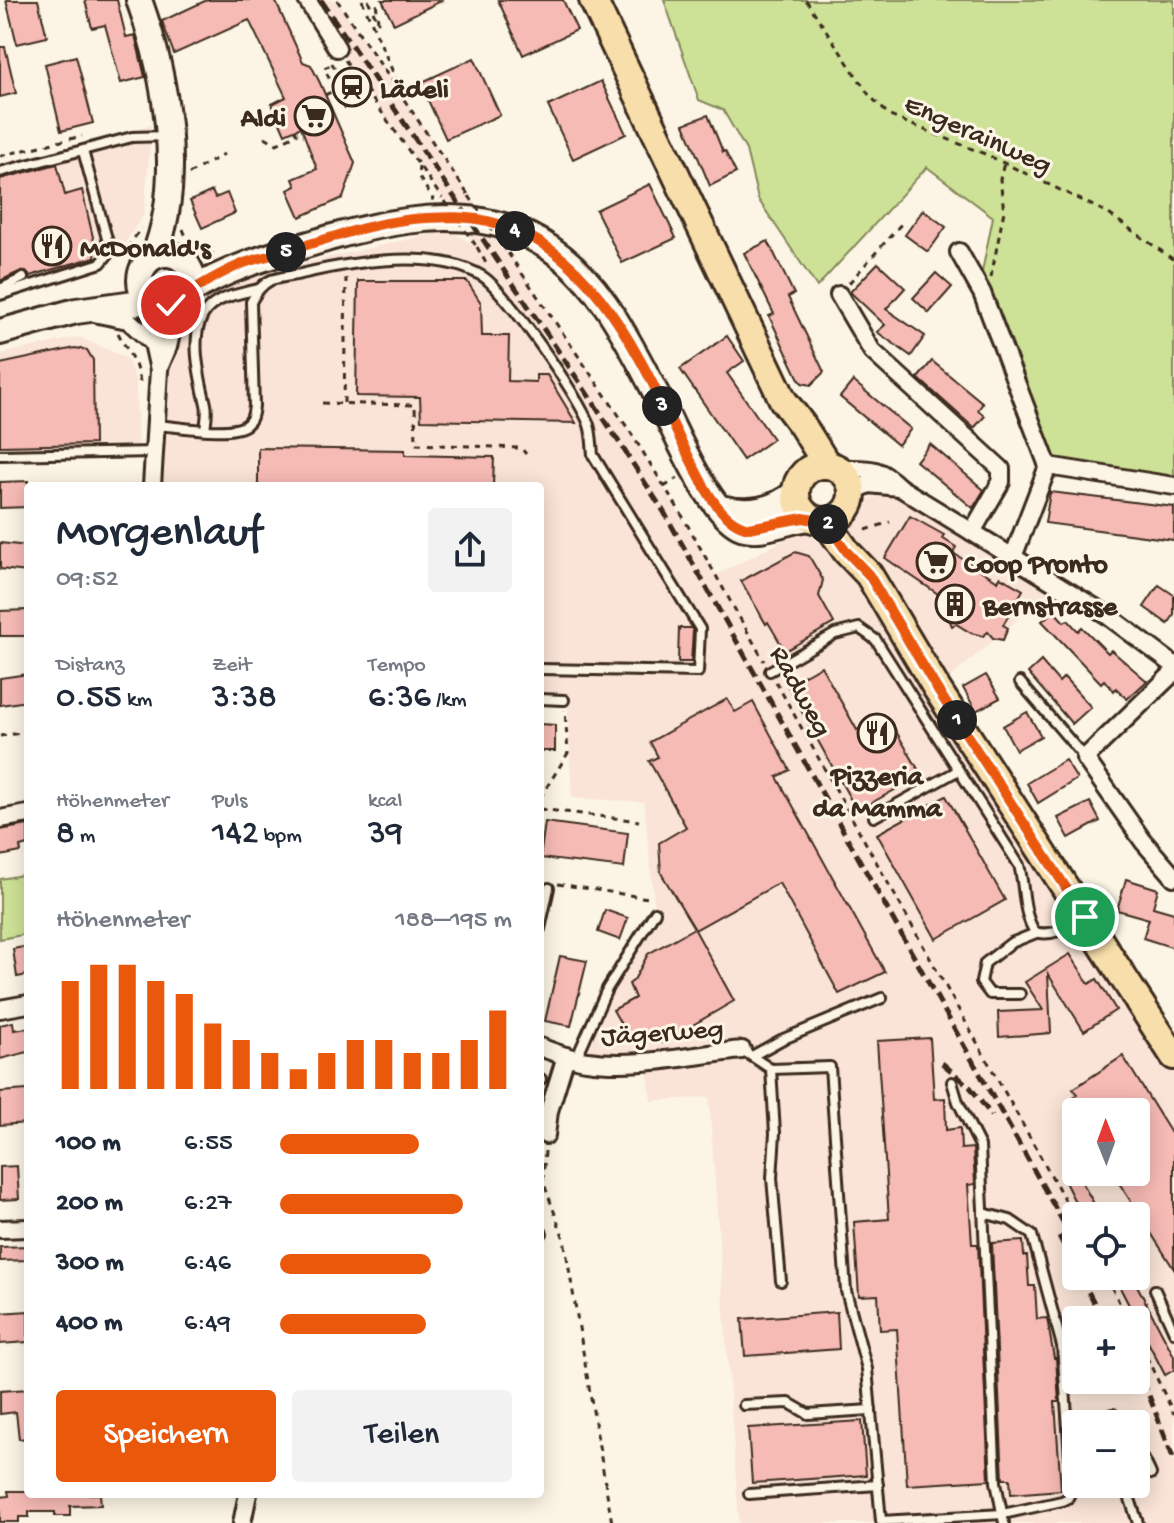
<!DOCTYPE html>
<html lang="de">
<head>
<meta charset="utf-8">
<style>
  body { margin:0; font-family:"Gochi Hand",sans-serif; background:#f2f2f3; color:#1f2937; height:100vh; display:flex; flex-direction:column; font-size:30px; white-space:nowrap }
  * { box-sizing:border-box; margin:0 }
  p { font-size:26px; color:#747a83 }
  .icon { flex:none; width:44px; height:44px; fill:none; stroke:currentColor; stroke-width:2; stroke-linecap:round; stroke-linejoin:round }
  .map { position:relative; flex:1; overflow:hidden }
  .sheet { position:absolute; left:24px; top:482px; width:520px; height:1016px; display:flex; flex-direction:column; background:#fff; border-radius:8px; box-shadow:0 4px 20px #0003 }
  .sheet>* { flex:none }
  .needle { width:52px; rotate:359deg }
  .buttons { position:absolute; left:1062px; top:1098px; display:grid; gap:16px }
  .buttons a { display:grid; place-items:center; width:88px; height:88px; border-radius:8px; background:#fff; box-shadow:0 4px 20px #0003; font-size:40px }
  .pin { position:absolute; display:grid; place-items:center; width:68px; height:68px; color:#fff; margin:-34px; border:4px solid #fff; border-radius:50%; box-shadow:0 2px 8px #0007 }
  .km { position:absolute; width:40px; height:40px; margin:-20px; border-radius:50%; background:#222; color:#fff; font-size:22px; line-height:40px; text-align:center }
  .round { display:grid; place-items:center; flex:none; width:84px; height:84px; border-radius:8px; background:#f2f2f3 }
  .overview { display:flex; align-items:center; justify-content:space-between; height:136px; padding:0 32px }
  h1 { font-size:44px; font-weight:600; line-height:60px }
  .figures { display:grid; grid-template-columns:repeat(3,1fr); gap:12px; height:136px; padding:8px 32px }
  .figures div { display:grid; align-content:center }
  .figures b { font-size:34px; font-weight:600 }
  .figures small { font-size:22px; font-weight:400 }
  .figures p { font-size:22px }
  .chart { height:224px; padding:16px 32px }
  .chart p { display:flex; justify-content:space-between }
  .chart svg { width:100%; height:144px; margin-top:8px; stroke:#ea580c; stroke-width:6 }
  .button { display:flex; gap:16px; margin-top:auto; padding:16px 32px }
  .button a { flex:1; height:92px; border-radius:8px; background:#ea580c; color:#fff; font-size:32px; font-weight:600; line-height:92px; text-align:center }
  .button a+a { background:#f2f2f3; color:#1f2937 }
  ul { padding:0 32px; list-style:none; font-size:26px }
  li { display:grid; grid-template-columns:128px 96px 1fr; align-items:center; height:60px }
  li i { height:20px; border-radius:10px; background:#ea580c }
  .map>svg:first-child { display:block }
  .built { fill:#fae4d7; fill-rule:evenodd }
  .green { fill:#cde297; stroke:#84865a; stroke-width:2 }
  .building { fill:#f7bbb5; stroke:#3b2a1e; stroke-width:2 }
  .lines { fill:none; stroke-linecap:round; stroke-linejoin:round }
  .lane-casing { stroke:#3b2a1e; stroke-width:14 }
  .street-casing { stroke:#3b2a1e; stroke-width:22 }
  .secondary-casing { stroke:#3b2a1e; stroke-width:30 }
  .primary-casing { stroke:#3b2a1e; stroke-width:32 }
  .path { stroke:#3b2a1e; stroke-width:3; stroke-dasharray:6 6; stroke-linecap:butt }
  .lane { stroke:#fcf5e5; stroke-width:8 }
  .street { stroke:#fcf5e5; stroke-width:16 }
  .secondary { stroke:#fcf5e5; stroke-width:24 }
  .primary { stroke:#f8deab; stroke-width:26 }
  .rail { stroke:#3b2a1e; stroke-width:5; stroke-dasharray:12 6; stroke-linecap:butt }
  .path-bridge { stroke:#3b2a1e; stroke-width:3; stroke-dasharray:6 6; stroke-linecap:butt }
  .route-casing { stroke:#fff; stroke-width:16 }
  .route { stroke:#ea580c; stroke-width:10 }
  .labels { text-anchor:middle; stroke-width:6; stroke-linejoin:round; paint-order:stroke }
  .poi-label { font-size:28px; font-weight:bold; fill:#3b2a1e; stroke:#fcf5e5; text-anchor:start }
  .street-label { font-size:28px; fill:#3b2a1e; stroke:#fcf5e5 }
</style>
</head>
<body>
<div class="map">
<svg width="1174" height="1523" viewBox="0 0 1174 1523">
  <rect width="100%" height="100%" fill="#fcf5e5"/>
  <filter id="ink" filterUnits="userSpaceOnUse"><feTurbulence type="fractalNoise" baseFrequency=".0125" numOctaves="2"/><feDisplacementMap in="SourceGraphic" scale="16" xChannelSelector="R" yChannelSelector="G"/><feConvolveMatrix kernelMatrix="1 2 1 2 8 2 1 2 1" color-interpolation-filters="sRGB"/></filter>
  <g filter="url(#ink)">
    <g class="built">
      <path d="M307,0h30l294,433 85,142 133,-68 50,-20 160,97 -122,105 237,367v467h-435l-30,-426 -58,4 -5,-41 -71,-1 32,-70 48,-78 -11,-109 -72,-4 -5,-99 -27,-1v-212h-388l7,-116 39,-69 32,-21 218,-50 27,15 -138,-197zM1076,1112h60v60h-60zM1076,1216h60v60h-60zM1076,1320h60v60h-60zM1076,1424h60v60h-60z"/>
      <path d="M152,125l-8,89 -31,47 -9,7 -104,32v-136z"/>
      <path d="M79,337l47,21 6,12 4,12 2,77 -138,3v-108z"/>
    </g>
    <g class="green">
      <path d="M664,0h510v482l-122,-21 -71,-184 12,-60 -66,-50 -110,120 -59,-88 -12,-49 -23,-40 -24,-10z"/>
      <path d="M28,874v60l-28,5v-60z"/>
    </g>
    <g class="building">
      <path d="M6,0h32l9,37 -30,7z"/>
      <path d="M85,0h32l9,37 9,-2 10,42 -24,6 -16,-58 -13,3z"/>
      <path d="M207,0h68l28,62 8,3 9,18 35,80 -12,35 -43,19 -12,-27 8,-4 -3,-7 24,-10 -16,-42 -16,7 -13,-30 14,-7 -37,-77 -75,34 -12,-33z"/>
      <path d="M382,0h61l-49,24z"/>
      <path d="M498,0h65l14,30 -54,25z"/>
      <path d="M0,47h5l11,46 -16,4z"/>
      <path d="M76,56l17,67 -32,8 -16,-67z"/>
      <path d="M474,58l26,57 -54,24 -26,-56z"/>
      <path d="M601,81l25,53 -53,25 -25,-53z"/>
      <path d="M708,115l15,37 2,-1 11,22 -26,13 -26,-62z"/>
      <path d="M57,164l8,31 17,-5 14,60 -1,7 -65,19 -4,-4 -5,-1 -21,10v-102z"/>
      <path d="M650,184l26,54 -54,25 -26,-53z"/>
      <path d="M212,191l3,7 12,-5 8,20 -33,15 -12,-27z"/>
      <path d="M923,210l23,17 -18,25 -23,-17z"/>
      <path d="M768,241l26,53 -6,3 36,75 -13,13 -9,-2 -4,-6 -29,-61 5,-2 -30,-61z"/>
      <path d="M878,263l27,25 -19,21 39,27 -14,20 -34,-24 8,-7 -35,-33z"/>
      <path d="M936,273l16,14 -23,26 -16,-15z"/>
      <path d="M358,281h109l14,22 1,33h27l-1,45 28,1v-7h11l29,48 -155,-3 -1,-23 -64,-1z"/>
      <path d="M727,336l17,25 -17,12 46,66 -30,21 -63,-91z"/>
      <path d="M75,348l12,2 6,10 1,84 -94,2v-82z"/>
      <path d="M932,361l51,42 -5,7 7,6 -11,12 -56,-50z"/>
      <path d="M853,381l58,48 -13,16 -58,-48z"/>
      <path d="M930,444l54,46 -11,18 -57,-47z"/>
      <path d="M258,448l147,2v5l89,2 -1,29h-235z"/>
      <path d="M28,481v26l-28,1v-26z"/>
      <path d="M1050,492l124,15v33l-129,-17z"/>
      <path d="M910,516l34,19 -2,3 14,9 -3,6 45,28 2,-4 23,13 -20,35 5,3 -5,12 -10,-2 -5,-6 -5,4 -12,-3 -15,-9 -4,2 -14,-32 -53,-36z"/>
      <path d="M0,543l28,3v26l-28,-3z"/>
      <path d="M795,552l14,4 14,24 -4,16 15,27 -49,28 -17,-29 -2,2 -25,-43z"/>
      <path d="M1159,585l15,10v20l-6,9 -24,-17z"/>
      <path d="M28,610v26h-28v-25z"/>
      <path d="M1054,611l10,11 4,-2 10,11 4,-4 26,26 3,-3 36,31 -20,18 -11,-11 -2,3 -10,-11 -3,3 -59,-62z"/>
      <path d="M679,628h12l2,3 -2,31h-13z"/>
      <path d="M1041,661l18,21 5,-5 27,30 -19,17 -44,-51z"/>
      <path d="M821,666l36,64 22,-13 11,4 28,48 -2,9 -59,33 -70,-126z"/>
      <path d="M28,674v27l-28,4v-27z"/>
      <path d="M986,675l14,23 -24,13 -13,-23z"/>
      <path d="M727,699l8,13 18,-10 37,68 -13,7 108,195 -46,22 -60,-111 -84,47 39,71 -72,42 -8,-13 -23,12 -18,-32 22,-12 -6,-14 5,-4 14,-26 46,-26 -33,-55 -2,-30 27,-16 -37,-66 9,-4 -8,-15z"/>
      <path d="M1027,712l14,24 -25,14 -13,-24z"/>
      <path d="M540,724l15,1v26h-15z"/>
      <path d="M1065,760l12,19 -39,24 -11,-20z"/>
      <path d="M946,796l59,104 -69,39 -59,-105z"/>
      <path d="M1090,802l10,19 -31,17 -11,-20z"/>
      <path d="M545,822l83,11 -4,35 -84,-10z"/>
      <path d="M28,825v20l-8,2 1,5 -21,4v-26z"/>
      <path d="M1126,879l32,10 -5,18 21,6v35l-31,-10 6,-19 -32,-9z"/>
      <path d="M605,910l23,8 -8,22 -22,-8z"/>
      <path d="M28,946v29l-11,2 -4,-28z"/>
      <path d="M1070,954l19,30 8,-5 19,31 -32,21 -36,-57 3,59 -52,4 -1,-25 45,-2 -18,-28z"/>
      <path d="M560,956l27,5 -16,65 -26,-5z"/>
      <path d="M13,1022l1,8 14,-2v24l-28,7v-34z"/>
      <path d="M930,1038l4,61 11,-1 1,32 14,-2 1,21 12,-1 2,36 -7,1 4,59h6l11,236 -82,5 -10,-156 -17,1 -2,-35 -19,1 -5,-74 35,-3 -12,-178z"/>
      <path d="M1123,1056l51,82v131l-62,-97h24v-60h-63l-5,-8 9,-10 -4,-5z"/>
      <path d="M27,1090l1,33 -28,2v-33z"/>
      <path d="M17,1166l2,33 -19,1v-33z"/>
      <path d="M1075,1167l1,5 25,44h-19l-21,-42z"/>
      <path d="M1023,1241l1,15h3l2,30h6l2,33 10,-1 7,40h2l3,44h-4l6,88 -50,4 -1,-15h-7l-11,-236z"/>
      <path d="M28,1246v14l-28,1v-14z"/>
      <path d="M1114,1276h18l42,80v14l-9,5z"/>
      <path d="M28,1311v31l-28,2v-31z"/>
      <path d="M837,1312l2,37 -94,7 -3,-37z"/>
      <path d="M28,1389v49l-9,1 -3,-27 -16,2v-23z"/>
      <path d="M862,1421l4,54 -114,8 -4,-55z"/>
      <path d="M8,1491h20v3h72l1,11 -31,1v10h-15v-4h-26v5h-10v5h-19v-25l9,-1z"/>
    </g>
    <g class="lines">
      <defs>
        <g id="lane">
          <path d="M0,172l132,-35 36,-1"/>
          <path d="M0,289l23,-11"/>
          <path d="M0,295l101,-32 8,-10v-7l-26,-95"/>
          <path d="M156,425c20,1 77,12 91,-1 6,-5 6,-11 7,-18l-3,-104c5,-9 10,-17 20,-22 9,-3 21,-4 30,-6 51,-12 134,-26 181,2 22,13 99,123 107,149 3,9 3,20 4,30l107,174 -2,43 -158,-3"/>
          <path d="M205,429c1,-8 3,-17 1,-25 -6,-26 -20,-76 4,-97 12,-11 33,-14 48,-18"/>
          <path d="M0,455l154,-3"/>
          <path d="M770,671l65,-37 24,-6 17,12 143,225c6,22 3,48 16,67 16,5 33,-4 46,-12"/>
          <path d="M1020,682l65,76"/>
          <path d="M540,699l24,1"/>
          <path d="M874,817l83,-46"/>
          <path d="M540,929l9,-41"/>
          <path d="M1020,994h-30l-9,-12 4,-19 26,-20 25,-10"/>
          <path d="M742,1050l29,19 59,-2 16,224 21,78 14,152 122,-7 59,-13 6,-3 8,-19"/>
          <path d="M752,1056l29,-16 101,-42"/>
          <path d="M576,1059l31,-70 48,-77"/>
          <path d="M771,1069l4,64 -3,45 9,103"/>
          <path d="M540,1079h1"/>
          <path d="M952,1082l6,20 22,44 16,336 8,41"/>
          <path d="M983,1213l27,7 22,15 30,111 10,138"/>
          <path d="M540,1233h2"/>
          <path d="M1155,1290l19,42"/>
          <path d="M744,1405l45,-2 19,11 63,-4"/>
          <path d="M1113,1414v10"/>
          <path d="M1136,1454l9,7 6,13"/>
          <path d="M1125,1484l13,39"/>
          <path d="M749,1494l129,-9"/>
        </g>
        <g id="street">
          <path d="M307,0l30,48"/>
          <path d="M959,252l23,41 66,173"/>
          <path d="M839,295l33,56 129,118v13l-29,50"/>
          <path d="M151,303l2,40 6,27 -7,116"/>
          <path d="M98,314l30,6 25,23"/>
          <path d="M159,368l9,-21 10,-44"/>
          <path d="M1048,466l126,20"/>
          <path d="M840,469c29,0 38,-3 59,18l208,128 67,50"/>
          <path d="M852,492l17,-8 30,3"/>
          <path d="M1013,557l35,-91"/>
          <path d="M1174,672l-89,86 58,83 31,36"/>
          <path d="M0,819l28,-5"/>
          <path d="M0,1009l28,-5"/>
          <path d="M540,1047c16,6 31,12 47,14 50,7 105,-6 155,-11"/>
          <path d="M546,1135l3,-24 17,-55"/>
          <path d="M0,1229l28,-1"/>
          <path d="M242,1523l6,-29"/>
        </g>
        <g id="secondary">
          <path d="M139,0c27,75 46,179 15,256"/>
          <circle cx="166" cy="280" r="26"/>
          <path d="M189,292c43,-27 92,-39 140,-54 109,-31 204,-37 276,66 21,30 37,63 54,95 16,32 49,111 80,127 21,10 49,-7 71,-8"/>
          <path d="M0,332l76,-21 73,-10"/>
          <path d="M720,508c29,7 53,3 76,-16"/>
        </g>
        <g id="primary">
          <path d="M593,0l190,400 19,25 25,40"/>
          <circle cx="824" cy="493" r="28"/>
          <path d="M826,522l21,30 22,23 68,114 237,367"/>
        </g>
      </defs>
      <use href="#lane" class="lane-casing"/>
      <use href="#street" class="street-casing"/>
      <use href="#secondary" class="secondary-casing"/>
      <use href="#primary" class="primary-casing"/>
      <g class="path">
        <path d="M337,0l132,196"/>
        <path d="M362,0l42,98"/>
        <path d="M368,0l10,22 -2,-22"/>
        <path d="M806,0l63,95 21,21 95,38 121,58 68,48"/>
        <path d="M345,60l97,138"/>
        <path d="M332,63l19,42 -8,3 -8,-18"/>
        <path d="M325,95l10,-5 -11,-22 7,-3"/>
        <path d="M265,137l12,7 20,-10 -2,-4"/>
        <path d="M0,156l82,-20"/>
        <path d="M419,166l-1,10 15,23h-2"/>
        <path d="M189,174l35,-20"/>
        <path d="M183,229c6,17 15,23 33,25"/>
        <path d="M477,247l10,18"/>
        <path d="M508,253l123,180 48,77 85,151"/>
        <path d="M121,258l20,-30"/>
        <path d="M991,277l13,-66 -4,-32 4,-16"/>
        <path d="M849,283l54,-61"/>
        <path d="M118,333l17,31 6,21"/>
        <path d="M322,403l93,2 1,39 105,4 5,6"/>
        <path d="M344,403l2,-125"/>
        <path d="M664,487l14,-9"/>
        <path d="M866,530l24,-8"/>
        <path d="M776,682l300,538"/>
        <path d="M0,736l28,-4"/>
        <path d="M540,798l28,-45 -3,-43"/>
        <path d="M540,809l99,12"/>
        <path d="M558,884l90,14 2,4"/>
        <path d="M545,1151l-2,30 21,58 48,284"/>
        <path d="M1106,1276l22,44"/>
        <path d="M1136,1335l38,79"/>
      </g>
      <use href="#lane" class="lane"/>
      <use href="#street" class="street"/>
      <use href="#secondary" class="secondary"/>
      <use href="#primary" class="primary"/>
      <g class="rail">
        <path d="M321,0l276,408 67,104 412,733"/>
        <path d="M942,1063l28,24 22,29"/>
        <path d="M1059,1236l17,32"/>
        <path d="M1080,1276l23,44"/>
        <path d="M1136,1362l38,98"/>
      </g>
      <g class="path-bridge">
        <path d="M469,196l39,57"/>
        <path d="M444,201l33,46"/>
      </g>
    </g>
  </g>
  <g class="lines" filter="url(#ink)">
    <defs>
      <path id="route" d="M171,305c11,-3 15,-11 25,-17 13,-8 34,-19 48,-25 17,-6 35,-9 53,-15 42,-13 85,-28 129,-30 20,-1 41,-2 61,3 113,24 160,155 207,246 11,22 28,56 55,61l54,-10 23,4 21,30 22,23 68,114 148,228"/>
    </defs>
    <use href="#route" class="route-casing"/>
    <use href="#route" class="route"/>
  </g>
  <defs>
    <symbol id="station-ring" viewBox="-11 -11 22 22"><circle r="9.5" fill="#fcf5e5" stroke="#3b2a1e" stroke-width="1.5"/><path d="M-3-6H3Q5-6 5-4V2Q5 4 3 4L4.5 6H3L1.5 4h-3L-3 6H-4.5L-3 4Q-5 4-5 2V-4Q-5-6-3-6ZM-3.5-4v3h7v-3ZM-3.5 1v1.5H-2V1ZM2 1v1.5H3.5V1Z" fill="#3b2a1e"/></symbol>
    <symbol id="supermarket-ring" viewBox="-11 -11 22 22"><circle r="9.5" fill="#fcf5e5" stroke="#3b2a1e" stroke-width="1.5"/><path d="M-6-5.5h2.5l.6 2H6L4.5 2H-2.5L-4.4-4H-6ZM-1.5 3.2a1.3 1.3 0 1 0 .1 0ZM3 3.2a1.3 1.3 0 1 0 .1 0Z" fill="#3b2a1e"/></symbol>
    <symbol id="restaurant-ring" viewBox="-11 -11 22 22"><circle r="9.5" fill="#fcf5e5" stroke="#3b2a1e" stroke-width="1.5"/><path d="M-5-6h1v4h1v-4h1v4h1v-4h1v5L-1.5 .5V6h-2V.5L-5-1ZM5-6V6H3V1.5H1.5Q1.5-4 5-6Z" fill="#3b2a1e"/></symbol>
    <symbol id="building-ring" viewBox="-11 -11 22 22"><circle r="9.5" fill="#fcf5e5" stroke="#3b2a1e" stroke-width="1.5"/><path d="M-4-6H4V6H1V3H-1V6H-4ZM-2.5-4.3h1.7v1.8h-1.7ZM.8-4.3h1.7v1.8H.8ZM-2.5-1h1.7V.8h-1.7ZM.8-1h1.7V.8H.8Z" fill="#3b2a1e"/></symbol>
  </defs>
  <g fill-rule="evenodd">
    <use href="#station-ring" x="330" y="65" width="44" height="44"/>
    <use href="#supermarket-ring" x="292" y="94" width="44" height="44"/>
    <use href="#restaurant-ring" x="30" y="224" width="44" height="44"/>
    <use href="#supermarket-ring" x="914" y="540" width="44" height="44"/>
    <use href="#building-ring" x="933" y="582" width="44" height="44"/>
    <use href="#restaurant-ring" x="855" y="711" width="44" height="44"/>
  </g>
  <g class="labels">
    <g class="poi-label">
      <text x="380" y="97">Lädeli</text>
      <text x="286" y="126" text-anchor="end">Aldi</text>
      <text x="80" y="256">McDonald's</text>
      <text x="964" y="572">Coop Pronto</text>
      <text x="983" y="614">Bernstrasse</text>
      <text x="877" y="784" text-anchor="middle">Pizzeria<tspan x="877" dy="32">da Mamma</tspan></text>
    </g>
    <g class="street-label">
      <text transform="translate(979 132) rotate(24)" y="10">Engerainweg</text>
      <text transform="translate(803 690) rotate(61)" y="10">Radweg</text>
      <text transform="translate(662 1030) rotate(-4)" y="10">Jägerweg</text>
    </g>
  </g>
</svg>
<div class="buttons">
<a><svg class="needle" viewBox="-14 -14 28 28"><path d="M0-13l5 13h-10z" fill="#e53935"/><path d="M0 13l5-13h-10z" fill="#747a83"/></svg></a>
<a><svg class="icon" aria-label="locate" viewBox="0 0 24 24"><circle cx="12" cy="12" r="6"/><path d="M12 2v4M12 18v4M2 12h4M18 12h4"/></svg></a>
<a>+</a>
<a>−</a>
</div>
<div class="pin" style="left:1085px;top:917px;background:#1e9e55"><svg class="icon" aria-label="arrive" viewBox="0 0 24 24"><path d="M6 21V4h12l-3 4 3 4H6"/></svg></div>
<div class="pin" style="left:171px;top:305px;background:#d93025"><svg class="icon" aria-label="check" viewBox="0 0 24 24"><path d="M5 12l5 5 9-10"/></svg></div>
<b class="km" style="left:957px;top:720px">1</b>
<b class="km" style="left:828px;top:524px">2</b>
<b class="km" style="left:662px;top:406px">3</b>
<b class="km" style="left:515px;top:231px">4</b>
<b class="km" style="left:286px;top:252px">5</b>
<section class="sheet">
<div class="overview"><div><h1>Morgenlauf</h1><p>09:52</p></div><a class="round"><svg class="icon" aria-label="share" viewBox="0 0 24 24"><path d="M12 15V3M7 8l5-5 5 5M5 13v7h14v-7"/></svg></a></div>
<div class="figures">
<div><p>Distanz</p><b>0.55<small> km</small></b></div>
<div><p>Zeit</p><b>3:38</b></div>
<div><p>Tempo</p><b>6:36<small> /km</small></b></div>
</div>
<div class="figures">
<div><p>Höhenmeter</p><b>8<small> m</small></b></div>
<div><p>Puls</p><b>142<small> bpm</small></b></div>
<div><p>kcal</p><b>39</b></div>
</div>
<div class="chart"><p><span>Höhenmeter</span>188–195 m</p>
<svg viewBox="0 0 160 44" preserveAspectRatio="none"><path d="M5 44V11M15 44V6M25 44V6M35 44V11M45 44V15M55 44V24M65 44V29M75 44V33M85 44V38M95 44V33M105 44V29M115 44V29M125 44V33M135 44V33M145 44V29M155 44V20"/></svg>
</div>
<ul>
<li><b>100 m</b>6:55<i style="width:60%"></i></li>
<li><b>200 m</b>6:27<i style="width:79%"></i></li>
<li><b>300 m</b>6:46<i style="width:65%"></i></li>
<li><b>400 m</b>6:49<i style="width:63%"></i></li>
</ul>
<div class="button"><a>Speichern</a><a>Teilen</a></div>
</section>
</div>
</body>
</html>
